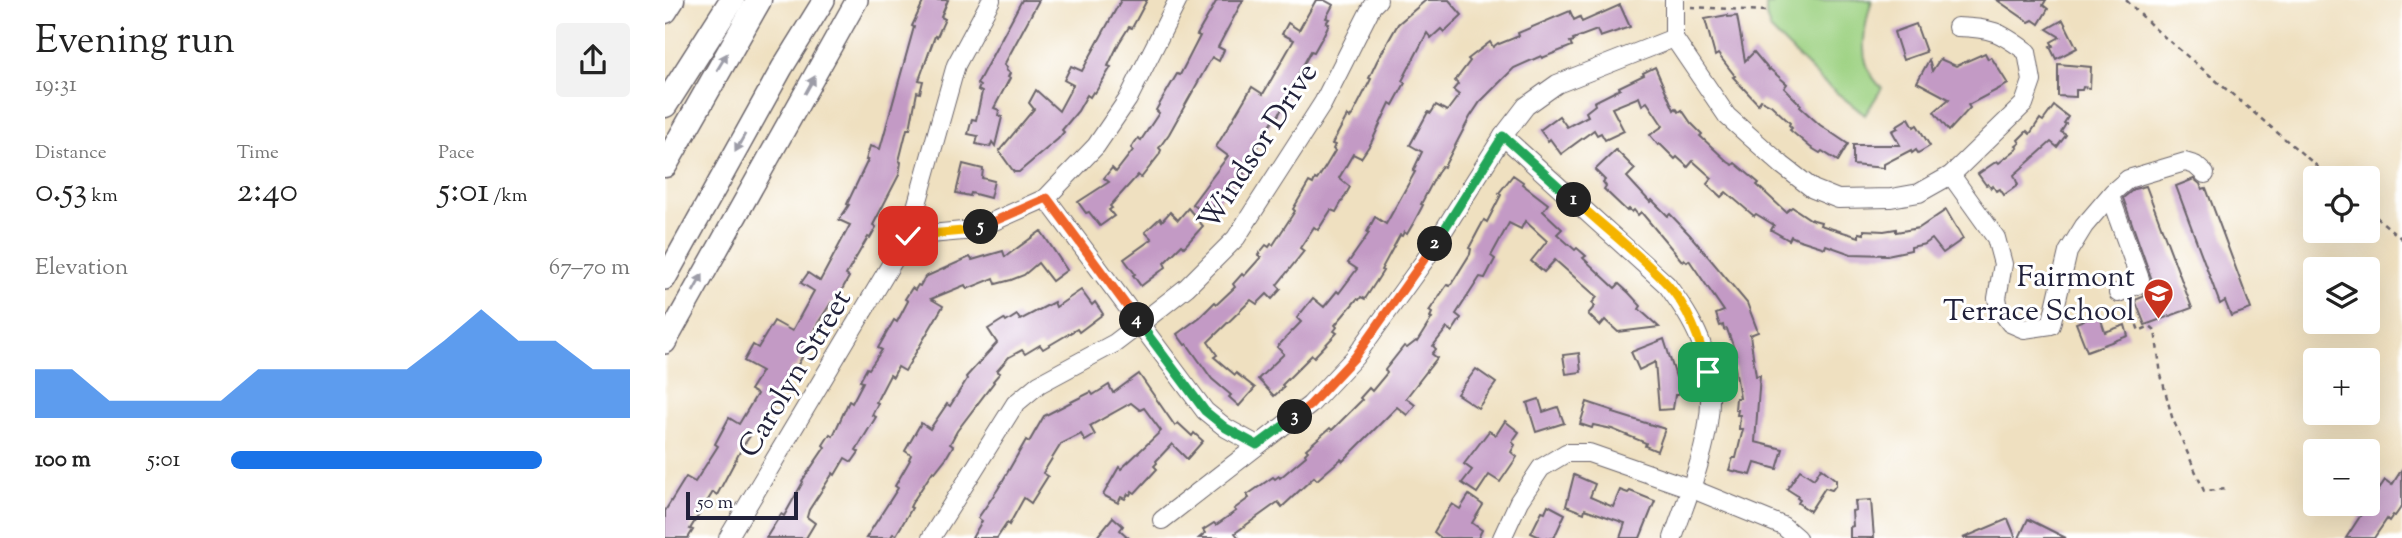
<!DOCTYPE html>
<html lang="en">
<head>
<meta charset="utf-8">
<style>
  body { margin:0; font-family:"Sorts Mill Goudy",serif; background:#f2f2f2; color:#222; height:100vh; display:flex; flex-direction:column; font-size:26px; white-space:nowrap }
  * { box-sizing:border-box; margin:0 }
  p { font-size:23px; color:#767676 }
  .icon { flex:none; width:38px; height:38px; fill:none; stroke:currentColor; stroke-width:2; stroke-linecap:round; stroke-linejoin:round }
  .map { position:relative; flex:1; overflow:hidden }
  .drawer { display:flex; flex-direction:column; background:#fff; width:665px }
  .drawer>* { flex:none }
  .fabs { position:absolute; left:1638px; top:166px; display:grid; gap:14px }
  .fabs a { display:grid; place-items:center; width:77px; height:77px; border-radius:7px; background:#fff; box-shadow:0 7px 28px #0002; font-size:35px }
  .scale { position:absolute; left:21px; bottom:18px; width:112px; box-sizing:border-box; padding-left:7px; border:4px solid #22223b; border-top:0; font-size:19px; line-height:24px; white-space:nowrap; color:#22223b; -webkit-text-stroke:5px #fff; paint-order:stroke }
  .pin { position:absolute; display:grid; place-items:center; width:60px; height:60px; color:#fff; margin:-30px; border-radius:14px; box-shadow:0 4px 10px #0006 }
  .km { position:absolute; width:35px; height:35px; margin:-18px; border-radius:50%; background:#222; color:#fff; font-size:19px; line-height:35px; text-align:center }
  .round { display:grid; place-items:center; flex:none; width:74px; height:74px; border-radius:7px; background:#f2f2f2 }
  .head { display:flex; align-items:center; justify-content:space-between; height:119px; padding:0 35px }
  h1 { font-size:38px; font-weight:600; line-height:52px }
  .figures { display:grid; grid-template-columns:repeat(3,1fr); gap:10px; height:119px; padding:7px 35px }
  .figures div { display:grid; align-content:center }
  .figures b { font-size:35px; font-weight:600 }
  .figures small { font-size:19px; font-weight:400 }
  .figures p { font-size:19px }
  .chart { height:196px; padding:14px 35px }
  .chart p { display:flex; justify-content:space-between }
  .chart svg { width:100%; height:126px; margin-top:7px; fill:#1a73e8; opacity:.7 }
  ul { padding:0 35px; list-style:none; font-size:23px }
  li { display:grid; grid-template-columns:112px 84px 1fr; align-items:center; height:52px }
  li i { height:18px; border-radius:9px; background:#1a73e8 }
  main { display:flex; flex:1; min-height:0 }
  .map>svg:first-child { display:block }
  .green { fill:#9cd181; stroke:#5f7a5e; stroke-width:2 }
  .building { fill:#c39ac5 }
  .lines { fill:none; stroke-linecap:round; stroke-linejoin:round }
  .minor-casing { stroke:#6a646a; stroke-width:20 }
  .major-casing { stroke:#6a646a; stroke-width:24 }
  .highway-casing { stroke:#6a646a; stroke-width:27 }
  .path { stroke:#6a646a; stroke-width:2.5; stroke-dasharray:5 5; stroke-linecap:butt }
  .minor { stroke:#fff; stroke-width:18 }
  .major { stroke:#fff; stroke-width:21 }
  .highway { stroke:#fff; stroke-width:24 }
  .oneway { fill:#9c9ca7 }
  .split-1-casing { stroke:#fff; stroke-width:14 }
  .split-2-casing { stroke:#fff; stroke-width:14 }
  .split-3-casing { stroke:#fff; stroke-width:14 }
  .split-4-casing { stroke:#fff; stroke-width:14 }
  .split-5-casing { stroke:#fff; stroke-width:14 }
  .split-6-casing { stroke:#fff; stroke-width:14 }
  .split-1 { stroke:#f5b400; stroke-width:9 }
  .split-2 { stroke:#22a559; stroke-width:9 }
  .split-3 { stroke:#f0652b; stroke-width:9 }
  .split-4 { stroke:#22a559; stroke-width:9 }
  .split-5 { stroke:#f0652b; stroke-width:9 }
  .split-6 { stroke:#f5b400; stroke-width:9 }
  .labels { text-anchor:middle; stroke-width:6; stroke-linejoin:round; paint-order:stroke }
  .street-label { font-size:30px; fill:#22223b; stroke:#fff }
  .poi-label { font-size:30px; fill:#22223b; stroke:#fff; text-anchor:end }
</style>
</head>
<body>
<main>
<section class="drawer">
<div class="head"><div><h1>Evening run</h1><p>19:31</p></div><a class="round"><svg class="icon" aria-label="share" viewBox="0 0 24 24"><path d="M12 15V3M7 8l5-5 5 5M5 13v7h14v-7"/></svg></a></div>
<div class="figures">
<div><p>Distance</p><b>0.53<small> km</small></b></div>
<div><p>Time</p><b>2:40</b></div>
<div><p>Pace</p><b>5:01<small> /km</small></b></div>
</div>
<div class="chart"><p><span>Elevation</span>67–70 m</p>
<svg viewBox="0 0 160 44" preserveAspectRatio="none"><path d="M0 44V27L10 27L20 38L30 38L40 38L50 38L60 27L70 27L80 27L90 27L100 27L110 17L120 6L130 17L140 17L150 27L160 27V44z"/></svg>
</div>
<ul>
<li><b>100 m</b>5:01<i style="width:78%"></i></li>
</ul>
</section>
<div class="map">
<svg width="1737" height="538" viewBox="0 0 1737 538">
  <rect width="100%" height="100%" fill="#fff"/>
  <filter id="ink" filterUnits="userSpaceOnUse"><feTurbulence type="fractalNoise" baseFrequency=".0143" numOctaves="2"/><feDisplacementMap in="SourceGraphic" scale="14" xChannelSelector="R" yChannelSelector="G"/><feConvolveMatrix kernelMatrix="1 2 1 2 8 2 1 2 1" color-interpolation-filters="sRGB"/></filter>
  <filter id="wash" filterUnits="userSpaceOnUse"><feTurbulence type="fractalNoise" baseFrequency=".00686" numOctaves="4" result="noise"/><feDisplacementMap in="SourceGraphic" scale="28" xChannelSelector="R" yChannelSelector="G"/><feGaussianBlur stdDeviation="1.57" result="paint"/><feColorMatrix in="noise" values="0 0 0 0 0 0 0 0 0 0 0 0 0 0 0 0 0 1.4 0 .05"/><feComposite in="paint" operator="in"/></filter>
  <g filter="url(#wash)">
    <rect width="100%" height="100%" fill="#efe0c0"/>
    <path class="green" d="M1108,0h99c-9,31 -16,64 10,88l-17,27 -43,-34 -52,-52 -4,-13v-11h6z"/>
    <g id="blocks">
      <g class="building">
        <path d="M259,0h24l-7,17 4,2 -8,18 -2,-1 -16,44 4,1 -3,12 -3,-1 -7,37h-3l-8,32 2,1 -2,13 -26,50 3,2 -6,11 -2,-1 -22,38 3,2 -15,27 -3,-1 -13,20 -8,16 3,2 -7,12 -1,-1 -9,16 -3,-1 -17,34 -19,30 -4,1 -10,14 -26,49 -4,-3 -23,37 3,1 -5,8h-23v-27l21,-34 9,5 23,-36 -3,-2 14,-26 10,6 18,-30 -7,-4 12,-19 -18,-10 9,-16 5,3 16,-27 18,10 22,-40 -13,-8 7,-10 12,8 30,-56 -11,-5 10,-15 -2,-1 21,-44h-2l4,-14 10,3 34,-122 -2,-1z"/>
        <path d="M357,0h17l-35,65 3,2 -1,3 4,3 -2,4 2,1 -16,30 5,2 -1,6 4,1 -7,29 -3,-4 -2,5 -14,-3 2,-8 -10,-2 4,-15 4,1 6,-28 -4,-2 2,-4 -3,-2z"/>
        <path d="M456,0h26l-15,28 -3,-1 -10,16 -11,23 3,1 -16,26 -2,-1 -3,5 -3,-2 -9,16 -16,19 2,2 -6,7 -39,33h-5l-15,-21 35,-42 -5,-6 7,-13 23,21 14,-26 -9,-5 7,-14 11,5z"/>
        <path d="M552,0h26l-25,47 6,3 -5,11 -7,-4 -43,77 -10,14 2,2 -2,5 -18,23 -3,-3 -28,31 2,2 -3,2 5,6 -14,10 -11,-14 -3,1 -8,-11 31,-20 -5,-4 8,-10 4,4 17,-22 -2,-2 7,-10 3,2 18,-27 -3,-3 21,-36 3,1 20,-39 -3,-1z"/>
        <path d="M651,0h8l9,5 -7,13 3,1 -3,4 3,1 -6,12 -9,16 -3,-1 -21,38 2,1 -15,28 -2,-1 -23,38 2,2 -11,18 -6,9 -3,-1 -5,5 -23,26 -14,-10 36,-48 -12,-9 36,-60 11,7 31,-54 -12,-6 6,-11 11,7z"/>
        <path d="M761,0h23l13,15 -18,17 -3,-3 -10,9 -4,-5 -25,48 3,2 -12,22 -3,-2 -19,40 -10,15 -8,-4 -14,24 11,9 -14,25 -5,-2 -13,20 -4,-3 -14,21 4,3 -27,34 4,4 -9,10 -5,-5 -10,10 -6,-4 -43,42 9,13 -3,2 21,18 1,-2 19,15 -16,18 -10,-9 2,-2 -19,-16 -25,-35 -2,1 -8,-11 23,-17 15,-15 2,2 18,-17 -2,-3 9,-10 2,2 17,-19 -3,-2 8,-10 3,2 2,-3 2,1 22,-34 -2,-2 16,-27 4,2 2,-5 2,1 9,-14 9,-15 -2,-2 2,-4 -3,-1 15,-28 3,2 3,-4 18,-35 -2,-1 8,-17 21,-37z"/>
        <path d="M1332,0h49l-3,5 5,4 -9,15 -6,-4 -4,2z"/>
        <path d="M955,5l10,22 -30,10 -3,-7 -24,9 1,2 -4,1 2,4 -30,12 -1,-2 -27,12 -34,34 -10,15 -26,50 -2,-1 -3,4 -18,34 2,1 -9,17 -7,12 -3,-2 -2,4 -2,-1 -19,35 2,1 -18,28 -4,-2 -2,3 -2,-1 -22,26 2,2 -3,4 3,2 -23,24 -2,-2 -30,30 2,2 -10,9 -16,-17 26,-25 -7,-7 24,-25 -4,-4 16,-20 11,9 13,-16 2,2 18,-24 -9,-6 21,-30 -2,-1 8,-15 11,7 29,-52 -2,-1 9,-19 -12,-7 18,-33 3,1 5,-8 11,6 12,-16 -6,-5 5,-6 -3,-3 15,-20 -2,-2 22,-17 3,5 5,-4 1,1 20,-8 -1,-3 52,-22 4,9 6,-3 2,5z"/>
        <path d="M1062,15l1,2 9,-1 8,45 9,-9 15,18 1,-1 17,15 -3,4 17,17 -1,2 20,18 28,19 -10,17 -16,-10 -2,2 -10,-6 -20,-17 2,-2 -3,-3 1,-2 -19,-18 -10,-5 -3,4 -25,-27 2,-1 -17,-22 -3,2 -10,-37z"/>
        <path d="M1398,20l14,28 -21,11 -6,-12 3,-1 -2,-4 9,-5 -13,-8z"/>
        <path d="M1251,24l10,28 -23,8 -9,-28z"/>
        <path d="M1320,53l3,6 3,-2 17,27 -40,21 2,3 -21,23 -15,-19 15,-13 -32,-17 12,-22 3,11 8,-12 16,7z"/>
        <path d="M1393,64l33,3 -1,21 -7,-1 -1,3h-6v7l-18,-1z"/>
        <path d="M990,67l19,43 2,-2 3,4 3,-2 9,13 11,11 -2,2 28,26 5,3 2,-2 24,20 -2,2 29,27 6,-5 18,12 11,3 -1,3 39,12v-4l5,1v-4l20,1 12,-2v3l23,-4 27,-18 17,29 -20,14 -11,-14 -7,5 -14,3v3l-24,5 -36,-1 -25,-9 -1,3 -28,-9 -6,-3 -2,4 -18,-10 3,-5 -18,-11 -2,2 -28,-24 -5,5 -14,-13 5,-6 -19,-17 -5,6 -11,-10 -2,2 -15,-15 -2,1 -8,-10 13,-9 -16,-24 -5,3 -3,-8 -27,11 12,23 -19,9 -4,-7 -4,2 -3,-5 -33,24 -11,-15 -2,2 -8,-11 19,-14 8,11 21,-11 -2,-4 9,-7 -1,-3 26,-13 -1,-2 25,-12 -1,-2z"/>
        <path d="M1389,106l14,11 -4,6 2,1 -5,8 5,3 -9,12 -6,-5 -37,33 4,10 -14,10 -4,-6 -4,2 -3,-5 -2,2 -3,-4 -2,1 -8,-11 19,-13 2,2 19,-15 -2,-2 4,-3 -2,-3 9,-9 3,3 10,-15 3,2z"/>
        <path d="M1244,118l5,9 3,-2 13,21 -12,7 -2,-3 -4,3 -1,-3 -27,14v4l-31,-3v-20h47l-8,-14 6,-3 -2,-2z"/>
        <path d="M951,150l19,19 -8,8 23,25 2,-2 16,16 2,-2 20,21 57,68 11,29 -8,3 6,41 4,-1 -5,67 28,7 -6,20 -22,-6 -4,12 -22,-5 4,-12h3l7,-29h-4l1,-14h-3l1,-5h-3l1,-12h4l-5,-31 -3,1 -2,-13 6,-1 -9,-25 -3,1 -1,-5 -3,1 -4,-12 8,-3 -35,-51 -2,2 -3,-3 -2,2 -41,-49 -3,3 -4,-5 -2,2 -3,-3 -2,2 -23,-22 2,-3 -3,-4 2,-2 -10,-10z"/>
        <path d="M298,164l20,5 -1,9 12,3 -4,17 -19,-5 -1,3 -14,-3z"/>
        <path d="M848,175l10,7 -1,2 26,20 -5,7 19,18 -5,5 18,16 2,-2 9,8 -3,2 32,30 4,-4 10,9 12,13 -2,3 20,18 -41,5 -13,-12 -5,6 -12,-12 7,-8 -3,-3 5,-6 -42,-37 -11,12 -13,-11 16,-20 -22,-20 -4,8 -12,-6 -18,33 4,3 -10,19 -5,-1 -24,37 5,4 -9,14 -5,-4 -14,18 3,3 -4,5 5,4 -31,40 9,7 -8,10 -10,-8 -54,54 -2,-2 -24,21 -3,-3 -32,30 -4,-5 -43,31 4,5h-40l6,-5 -2,-3 11,-7 2,2 20,-14 -2,-2 15,-11 -2,-3 26,-18 2,2 4,-3 1,2 26,-22 -1,-2 3,-3 -2,-2 24,-21 2,2 30,-30 -2,-2 9,-10 3,3 15,-18 -2,-3 19,-24 3,2 9,-7 1,1 15,-24 -2,-1 2,-4 -3,-2 18,-26 3,1 20,-32 1,-5 -2,-1 9,-17 6,-11 3,2 14,-27 -2,-2z"/>
        <path d="M1529,179l6,5 2,5 4,-1 45,121 -20,7 -6,-15 -5,3 -44,-118z"/>
        <path d="M1481,186l46,122 -47,17 -10,-25 10,-4 -1,-2 5,-6 5,-2 -31,-88 11,-9z"/>
        <path d="M523,208l15,18 -19,21 -2,-2 -18,18 2,4 -25,19 -8,-11 2,-1 -11,-15 28,-20 -7,-7 15,-14 2,3 8,-9 8,8z"/>
        <path d="M376,231l26,39 -15,11 -14,-18 -14,12 -13,5 -15,4 -2,-6 -27,11 -2,-4 -34,14 12,7 -38,65 -7,-4 -5,10 -3,-2 -14,27 2,1 -6,12 4,2 -20,33 3,2 -7,10 -7,-4 -10,17 -2,-2 -24,37 -2,7 8,6 -9,15h-40l15,-24 3,2 19,-34 -1,-1 23,-34 -2,-2 7,-11 3,2 16,-35 3,2 11,-21 -3,-1 7,-13 2,1 13,-19 -4,-2 16,-28 3,2 11,-21 -3,-2 7,-11 3,2 3,-5 2,1 5,-9 45,-20 2,3 31,-9 2,6z"/>
        <path d="M416,290l11,15 3,-3 8,12 -24,18 -2,-3 -34,20 -3,-4 -15,9 -3,-4 -13,7 -12,14 3,2 -7,8 1,1 -37,49 -7,13 3,2 -7,12 -11,14 -2,-1 -21,32 -2,4 2,1 -16,27 -3,-1 -3,4h-24l32,-50 -3,-2 15,-26 -1,-1 2,-4 -6,-4 16,-28 9,6 17,-25 3,2 17,-27 -1,-2 31,-34 -9,-14 16,-10 2,3 11,-7 3,5 34,-18 2,5z"/>
        <path d="M1434,314l6,18 20,-7 3,11 -41,15 -11,-28z"/>
        <path d="M999,339l12,38 2,-1 2,14 -2,5h-3l-2,14 -14,1 -4,-48 -16,8 -8,-18z"/>
        <path d="M914,353l2,19 -15,2 -3,-19z"/>
        <path d="M811,369l20,14 -18,25 -21,-14z"/>
        <path d="M474,374l36,52 3,-3 14,13 2,-3 9,8 -16,18 -15,-15 -16,17 1,2 -3,3 3,3 -22,24 -3,-2 -2,4 -2,-1 -3,5 -4,-2 -3,6 -15,-8 16,-28 2,2 40,-38 -17,-23 -4,2 -9,-7 -41,23 5,9 -10,6 -4,-7 -20,10 -18,29 5,3 -17,27 -7,-5 -15,27 -2,-2 -10,15h-25l10,-17 -4,-3 20,-29 28,-49 3,2 15,-26 31,-16 16,-8 2,3 16,-10 4,8z"/>
        <path d="M874,399l4,13 15,-5 6,16 -28,9 -9,-29z"/>
        <path d="M922,402l27,9 -1,2 52,16 -8,22 -12,-5 1,-3 -34,-14 -19,-4 -1,3 -12,-4z"/>
        <path d="M840,421l14,11 -7,10 3,3 -4,7 6,5 -17,25 -11,-7 -12,18 -15,-10 10,-13 -8,-6 25,-33 7,4z"/>
        <path d="M1156,468l15,12v5l-4,5 -7,-2 -15,23 -12,-8 2,-3 -3,-2 1,-2 -11,-7 13,-19 14,9z"/>
        <path d="M1737,469v37l-7,10 -2,-1 -4,6 -2,-2 -13,19h-28l22,-34v-13l7,4 10,-15 7,5z"/>
        <path d="M909,475l21,9 -5,13 23,10 7,-17 8,3 2,-2 25,10 -15,37h-20l5,-15 -40,-14 -1,4 -18,-7z"/>
        <path d="M804,495l14,10 -11,18 10,7 -4,8h-37l-7,-6 9,-15 9,-13 8,5z"/>
        <path d="M1206,500l3,38h-24v-11l3,-1 -1,-15 4,-1 -1,-9z"/>
        <path d="M883,505l17,9 -11,24h-12l-11,-5 11,-22 3,1z"/>
        <path d="M448,517l10,9 -3,4 9,8h-33z"/>
        <path d="M1343,519l8,19h-53z"/>
        <path d="M1363,519l38,19h-47z"/>
      </g>
    </g>
  </g>
  <g filter="url(#ink)">
    <use href="#blocks" fill-opacity="0" stroke="#6a646a" stroke-width="2"/>
    <g class="lines">
      <defs>
        <g id="minor">
          <path d="M1009,0v38l53,78 55,49 31,24 25,10 53,-1 28,-5 32,-18 73,-71 8,-23 -5,-29c-28,-21 -36,-24 -70,-25"/>
          <path d="M838,136l164,149c13,18 25,35 33,55 27,68 -5,135 -27,198"/>
          <path d="M1286,175l45,63 7,26 -6,34 2,10 11,15 14,6 27,-4 17,-73 16,-26 29,-34 15,-13 57,-17 10,3 10,9"/>
          <path d="M1445,196l30,83 -1,5 -21,9"/>
          <path d="M381,198l159,213 21,17 31,17"/>
          <path d="M243,236l66,-6 72,-32 50,-52 32,-47 50,-99"/>
          <path d="M497,520l148,-115 45,-48 70,-97 78,-124 23,-30 31,-22 117,-46"/>
          <path d="M63,538l180,-302 48,-171 35,-65"/>
          <path d="M266,538l84,-134 24,-20 76,-41 25,-19 47,-37 49,-49 87,-135 49,-97 6,-6"/>
          <path d="M837,538l17,-37 22,-33 25,-15h23l101,35 93,38 14,12"/>
        </g>
        <g id="major">
          <path d="M0,279l117,-211 42,-68"/>
          <path d="M0,343l192,-343"/>
        </g>
        <g id="highway">
          <path d="M0,11l7,-11"/>
          <path d="M0,105l67,-105"/>
          <path d="M0,165l94,-165"/>
        </g>
      </defs>
      <use href="#minor" class="minor-casing"/>
      <use href="#major" class="major-casing"/>
      <use href="#highway" class="highway-casing"/>
      <g class="path">
        <path d="M1461,0l28,28 177,150"/>
        <path d="M1026,7l75,4"/>
        <path d="M1703,210l34,29"/>
        <path d="M1465,306l9,25 11,-5 5,4 6,45 11,42 32,74 25,-2"/>
      </g>
      <use href="#minor" class="minor"/>
      <use href="#major" class="major"/>
      <use href="#highway" class="highway"/>
    </g>
    <defs><path id="oneway-solid" d="M-6-.8H1V-3.2L6.5 0L1 3.2V.8H-6Z" transform="scale(1.75)"/></defs>
    <g class="oneway">
      <use href="#oneway-solid" transform="translate(57 62) rotate(-59)"/>
      <use href="#oneway-solid" transform="translate(145 85) rotate(-61)"/>
      <use href="#oneway-solid" transform="translate(75 143) rotate(119)"/>
      <use href="#oneway-solid" transform="translate(33 283) rotate(-61)"/>
    </g>
  </g>
  <g class="lines" filter="url(#ink)">
    <defs>
      <path id="split-1" d="M909,200c30,27 65,54 93,84 22,24 33,56 41,88"/>
      <path id="split-2" d="M770,244l68,-108 71,64"/>
      <path id="split-3" d="M630,417l15,-12 45,-48 80,-113"/>
      <path id="split-4" d="M472,320l68,91 21,17 31,17 38,-28"/>
      <path id="split-5" d="M316,227l66,-29 90,122"/>
      <path id="split-6" d="M243,236l66,-6 7,-3"/>
    </defs>
    <use href="#split-1" class="split-1-casing"/>
    <use href="#split-2" class="split-2-casing"/>
    <use href="#split-3" class="split-3-casing"/>
    <use href="#split-4" class="split-4-casing"/>
    <use href="#split-5" class="split-5-casing"/>
    <use href="#split-6" class="split-6-casing"/>
    <use href="#split-1" class="split-1"/>
    <use href="#split-2" class="split-2"/>
    <use href="#split-3" class="split-3"/>
    <use href="#split-4" class="split-4"/>
    <use href="#split-5" class="split-5"/>
    <use href="#split-6" class="split-6"/>
  </g>
  <defs>
    <symbol id="school-pin" viewBox="-11 -11 22 30"><path d="M0 17L-7.5 6A9.5 9.5 0 1 1 7.5 6Z" fill="#c8321e" stroke="#fff"/><path d="M0-5L7-2L0 1L-7-2ZM-4 1L0 2.5L4 1V4Q0 6-4 4Z" fill="#fff"/></symbol>
  </defs>
  <g fill-rule="evenodd">
    <use href="#school-pin" x="1476" y="276" width="35" height="47"/>
  </g>
  <g class="labels">
    <g class="street-label">
      <text transform="translate(592 146) rotate(-57)" y="10">Windsor Drive</text>
      <text transform="translate(129 373) rotate(-59)" y="10">Carolyn Street</text>
    </g>
    <g class="poi-label">
      <text x="1470" y="286">Fairmont<tspan x="1470" dy="34">Terrace School</tspan></text>
    </g>
  </g>
</svg>
<div class="fabs">
<a><svg class="icon" aria-label="locate" viewBox="0 0 24 24"><circle cx="12" cy="12" r="6"/><path d="M12 2v4M12 18v4M2 12h4M18 12h4"/></svg></a>
<a><svg class="icon" aria-label="layers" viewBox="0 0 24 24"><path d="M12 4l9 5-9 5-9-5zM3 14l9 5 9-5"/></svg></a>
<a>+</a>
<a>−</a>
</div>
<div class="scale">50 m</div>
<div class="pin" style="left:1043px;top:372px;background:#1e9e55"><svg class="icon" aria-label="arrive" viewBox="0 0 24 24"><path d="M6 21V4h12l-3 4 3 4H6"/></svg></div>
<div class="pin" style="left:243px;top:236px;background:#d93025"><svg class="icon" aria-label="check" viewBox="0 0 24 24"><path d="M5 12l5 5 9-10"/></svg></div>
<b class="km" style="left:909px;top:200px">1</b>
<b class="km" style="left:770px;top:244px">2</b>
<b class="km" style="left:630px;top:417px">3</b>
<b class="km" style="left:472px;top:320px">4</b>
<b class="km" style="left:316px;top:227px">5</b>
</div>
</main>
</body>
</html>
